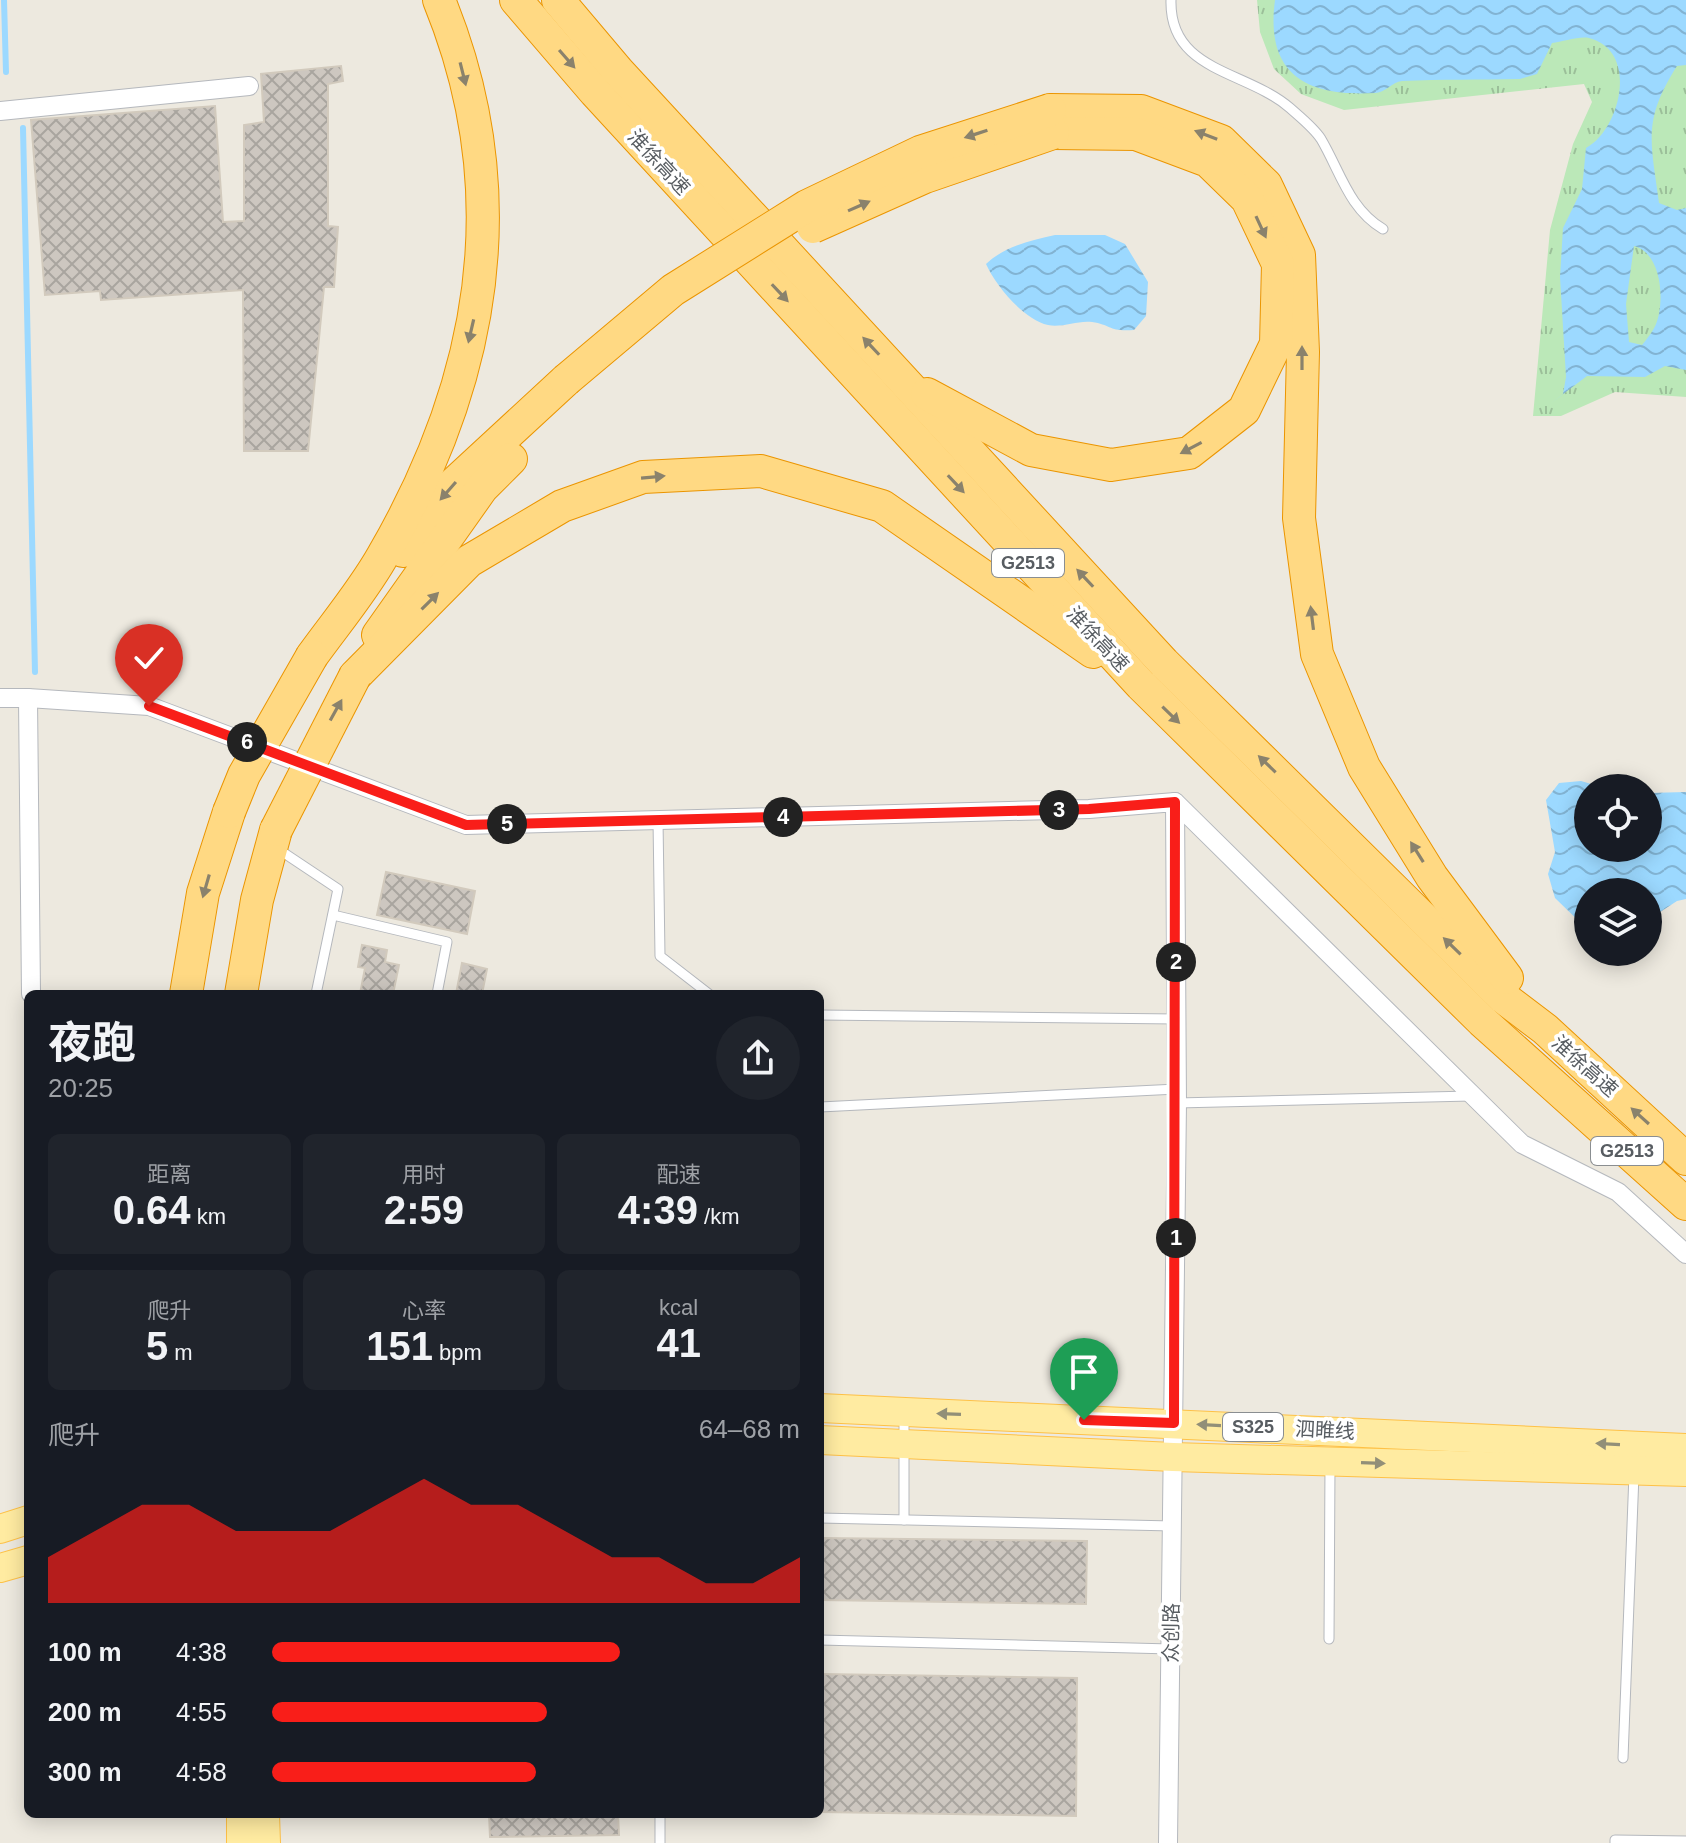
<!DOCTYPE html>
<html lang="zh">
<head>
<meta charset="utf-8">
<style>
  body { margin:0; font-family:Helvetica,"Noto Sans SC",sans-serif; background:#20242c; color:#f1f3f6; height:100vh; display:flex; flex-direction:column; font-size:30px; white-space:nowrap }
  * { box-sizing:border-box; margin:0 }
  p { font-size:26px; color:#9ea1a6 }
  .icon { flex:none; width:44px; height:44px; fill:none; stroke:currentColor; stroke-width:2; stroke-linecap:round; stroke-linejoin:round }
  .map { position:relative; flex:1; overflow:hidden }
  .side { position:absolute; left:24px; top:990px; width:800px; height:828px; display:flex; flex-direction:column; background:#171b24; border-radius:12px; box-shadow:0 4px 20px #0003 }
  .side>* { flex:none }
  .fabs { position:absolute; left:1574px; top:774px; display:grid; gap:16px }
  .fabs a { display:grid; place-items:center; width:88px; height:88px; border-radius:50%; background:#171b24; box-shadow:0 4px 20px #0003; font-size:40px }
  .pin { position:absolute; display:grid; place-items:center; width:68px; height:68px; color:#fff; margin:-82px -34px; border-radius:50% 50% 50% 0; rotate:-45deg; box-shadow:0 0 8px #0007 }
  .pin .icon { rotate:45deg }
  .km { position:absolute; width:40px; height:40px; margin:-20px; border-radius:50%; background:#222; color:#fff; font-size:22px; line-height:40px; text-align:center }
  .round { display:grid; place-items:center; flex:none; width:84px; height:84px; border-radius:42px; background:#20242c }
  .headline { display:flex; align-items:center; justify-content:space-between; height:136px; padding:0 24px }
  h1 { font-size:44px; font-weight:700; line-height:60px }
  .metrics { display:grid; grid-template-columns:repeat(3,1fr); gap:12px; height:136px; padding:8px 24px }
  .metrics div { display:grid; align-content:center; border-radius:12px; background:#20242c; text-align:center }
  .metrics b { font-size:40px; font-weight:700 }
  .metrics small { font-size:22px; font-weight:400 }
  .metrics p { font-size:22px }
  .chart { height:224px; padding:16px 24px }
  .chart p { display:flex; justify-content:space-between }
  .chart svg { width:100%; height:144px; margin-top:8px; fill:#f91e19; opacity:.7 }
  ul { padding:0 24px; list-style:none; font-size:26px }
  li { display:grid; grid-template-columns:128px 96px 1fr; align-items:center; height:60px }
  li i { height:20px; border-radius:10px; background:#f91e19 }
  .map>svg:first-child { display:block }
  .park { fill:url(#park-tufts) }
  .water { fill:url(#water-waves); fill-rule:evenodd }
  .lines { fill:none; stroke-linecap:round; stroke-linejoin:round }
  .stream { stroke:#9cd9ff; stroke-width:6 }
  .building { fill:url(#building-cross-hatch); stroke:#d2cabd; stroke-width:2 }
  .service-casing { stroke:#b5b8bd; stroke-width:11 }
  .minor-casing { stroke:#b5b8bd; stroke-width:20 }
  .primary-casing { stroke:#fec147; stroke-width:30 }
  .motorway-casing { stroke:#eb9500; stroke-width:34 }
  .service { stroke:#fff; stroke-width:9 }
  .minor { stroke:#fff; stroke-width:18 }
  .primary { stroke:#ffeba1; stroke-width:28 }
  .motorway { stroke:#ffd983; stroke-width:32 }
  .motorway-bridge-casing { stroke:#eb9500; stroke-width:34; stroke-linecap:butt }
  .motorway-bridge { stroke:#ffd983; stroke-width:32 }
  .oneway { fill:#8a826c }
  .oneway2 { fill:#928f78 }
  .route-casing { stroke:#fff; stroke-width:16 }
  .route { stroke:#f91e19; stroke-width:10 }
  .labels { text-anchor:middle; stroke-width:7; stroke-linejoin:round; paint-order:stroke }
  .shield { fill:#fff; stroke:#8a8e91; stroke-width:2 }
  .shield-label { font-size:18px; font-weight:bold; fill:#585d62 }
  .street-label { font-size:20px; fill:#585d62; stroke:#fff }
</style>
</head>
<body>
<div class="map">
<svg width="1686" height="1843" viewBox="0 0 1686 1843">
  <defs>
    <pattern id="park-tufts" width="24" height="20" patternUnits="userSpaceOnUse" patternTransform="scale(2)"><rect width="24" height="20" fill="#bbe8b8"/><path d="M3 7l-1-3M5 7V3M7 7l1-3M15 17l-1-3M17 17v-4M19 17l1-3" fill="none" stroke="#9bbf99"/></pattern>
    <pattern id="water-waves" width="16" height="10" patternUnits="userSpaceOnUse" patternTransform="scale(2)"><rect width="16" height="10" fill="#9cd9ff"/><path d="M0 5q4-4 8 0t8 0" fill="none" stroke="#82b3d2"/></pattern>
    <pattern id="building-cross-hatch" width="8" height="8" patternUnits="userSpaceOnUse" patternTransform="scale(2)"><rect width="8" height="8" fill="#cdc7c0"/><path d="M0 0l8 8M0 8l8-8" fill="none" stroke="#a9a59f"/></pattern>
  </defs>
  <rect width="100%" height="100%" fill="#ede9df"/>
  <path class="park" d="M1257,0h429v397l-71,-5 -54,24h-28l17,-186 23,-86 19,-42 -8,-18 -240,26 -43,-16 -27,-25 -14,-37z"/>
  <g class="water">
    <path d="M1275,0h411v65l-9,1c-35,55 -26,76 -18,137l18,7 9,-2v162l-21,-4 -20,11 -58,-1 -37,28 13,-10 3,-17 -6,-100 3,-49 19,-39 4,-41c34,-18 54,-97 3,-110 -10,-2 -27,4 -37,5l-15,31 -17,5c-39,1 -79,0 -118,2 -10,1 -17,12 -27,12 -69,4 -110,-19 -100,-93zM1634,246c28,7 31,56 22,78 -3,7 -9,15 -14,21l-13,-3 -3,-38z"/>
    <path d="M1055,235h50l20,9 23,38 -2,34 -12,14c-25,2 -22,-5 -42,-8 -14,-2 -30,6 -44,3 -25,-6 -52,-39 -62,-61 19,-18 44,-23 69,-29z"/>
    <path d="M1581,781l24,7h-17v60h60v-55l38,-1v107l-9,2 -29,19v-28h-60v38l-33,-32 -7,-24 7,-22 -9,-52 13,-17z"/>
  </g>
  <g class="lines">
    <g class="stream">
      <path d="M4,0l2,72"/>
      <path d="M23,128l12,544"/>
    </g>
  </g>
  <g class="building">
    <path d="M341,66l2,15 -15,3v142l10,1 -4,60h-10l-16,164h-64l-1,-161 -142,10 -1,-9 -55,4 -14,-175 184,-14 8,116 21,-1v-96l20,-3 -3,-48z"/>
    <path d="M386,872l89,19 -8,43 -90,-19z"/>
    <path d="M362,945l25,5 -2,12 14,3 -6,29h-33l5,-26 -7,-1z"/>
    <path d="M462,963l25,6 -5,25h-26z"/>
    <path d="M820,1538l267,3 -1,63 -266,-4z"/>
    <path d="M820,1674l257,4 -1,138 -256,-4z"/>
    <path d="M489,1814h129l1,21 -129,2z"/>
  </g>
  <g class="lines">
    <defs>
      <g id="service">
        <path d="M1171,0c-2,72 75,70 119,108 10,9 24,20 31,31 19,32 28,70 62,90"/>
        <path d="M658,820l2,136 49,38"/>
        <path d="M278,849l60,40 -22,105"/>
        <path d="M333,915l114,27 -10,52"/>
        <path d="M820,1015l357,4"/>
        <path d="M1177,1103l294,-7"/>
        <path d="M820,1107l357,-18"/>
        <path d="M904,1415v105"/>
        <path d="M820,1518l353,8"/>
        <path d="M1329,1639l1,-173"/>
        <path d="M820,1640l351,9"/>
        <path d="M1623,1758l11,-284"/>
        <path d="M660,1814v29"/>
        <path d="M1615,1843v-3l71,1"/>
      </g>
      <g id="minor">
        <path d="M0,111l249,-25"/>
        <path d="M0,698h28l3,296"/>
        <path d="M28,698l121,8 317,119 623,-16 86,-7 2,301 -9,740"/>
        <path d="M1175,802l347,342 96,48 68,62"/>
      </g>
      <g id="primary">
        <path d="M820,1408l866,40"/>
        <path d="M820,1440l353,17 513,15"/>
        <path d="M0,1529l28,-9"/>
        <path d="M0,1568l28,-8"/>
        <path d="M241,1814v29"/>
        <path d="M265,1814l1,29"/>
      </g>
      <g id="motorway">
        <path d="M516,0l79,92 546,593 341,336 204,183"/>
        <path d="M558,0l60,71 546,592 340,335 41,31 141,130"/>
        <path d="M1050,110l91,1 80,30 45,44 33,70 4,97 -4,166 18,136 47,113 68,110 75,101"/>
        <path d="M927,394l104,56 80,15 78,-12 55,-43 32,-66 2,-80 -31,-65 -39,-38 -72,-27 -83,-1"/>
        <path d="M403,551l45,-62 118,-109"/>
        <path d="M378,635l104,-147 29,-29"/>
        <path d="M312,656c23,-32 50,-64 70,-99 103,-177 136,-364 57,-557"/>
        <path d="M355,676l114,-115 93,-55 81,-29 118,-6 121,35 211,146"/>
        <path d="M186,994l17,-101 26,-81"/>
        <path d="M241,994l16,-94 19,-70"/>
      </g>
    </defs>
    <use href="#service" class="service-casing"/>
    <use href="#minor" class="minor-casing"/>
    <use href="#primary" class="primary-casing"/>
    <use href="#motorway" class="motorway-casing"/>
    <use href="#service" class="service"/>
    <use href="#minor" class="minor"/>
    <use href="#primary" class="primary"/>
    <use href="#motorway" class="motorway"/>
    <defs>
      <g id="motorway-bridge">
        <path d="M813,227l112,-50 128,-44"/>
        <path d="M566,380l107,-90 134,-84 113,-54 130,-42"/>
        <path d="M229,812l15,-37 68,-119"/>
        <path d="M276,830l79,-154"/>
      </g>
    </defs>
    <use href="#motorway-bridge" class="motorway-bridge-casing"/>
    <use href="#motorway-bridge" class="motorway-bridge"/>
  </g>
  <defs><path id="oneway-solid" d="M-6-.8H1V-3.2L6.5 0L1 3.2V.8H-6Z" transform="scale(2)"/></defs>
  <g class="oneway">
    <use href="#oneway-solid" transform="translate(567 59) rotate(49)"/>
    <use href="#oneway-solid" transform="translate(463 74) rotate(76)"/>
    <use href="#oneway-solid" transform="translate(976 134) rotate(162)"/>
    <use href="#oneway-solid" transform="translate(1206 135) rotate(-159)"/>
    <use href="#oneway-solid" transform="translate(859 206) rotate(-24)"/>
    <use href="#oneway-solid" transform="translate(1261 227) rotate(65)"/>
    <use href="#oneway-solid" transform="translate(780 293) rotate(47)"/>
    <use href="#oneway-solid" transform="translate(471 331) rotate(103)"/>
    <use href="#oneway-solid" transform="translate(871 346) rotate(-133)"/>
    <use href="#oneway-solid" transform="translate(1302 358) rotate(-90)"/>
    <use href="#oneway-solid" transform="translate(1191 448) rotate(152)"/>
    <use href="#oneway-solid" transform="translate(653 477) rotate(-5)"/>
    <use href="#oneway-solid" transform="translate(956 484) rotate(47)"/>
    <use href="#oneway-solid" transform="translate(448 491) rotate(131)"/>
    <use href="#oneway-solid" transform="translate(1085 578) rotate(-133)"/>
    <use href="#oneway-solid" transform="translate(430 601) rotate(-45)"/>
    <use href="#oneway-solid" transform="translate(1312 618) rotate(-97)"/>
    <use href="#oneway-solid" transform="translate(336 710) rotate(-61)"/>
    <use href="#oneway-solid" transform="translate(1171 715) rotate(44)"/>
    <use href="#oneway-solid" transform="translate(1267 764) rotate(-136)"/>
    <use href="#oneway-solid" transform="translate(1417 852) rotate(-122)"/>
    <use href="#oneway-solid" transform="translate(206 886) rotate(106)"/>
    <use href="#oneway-solid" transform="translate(1452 946) rotate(-136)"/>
    <use href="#oneway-solid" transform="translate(1640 1116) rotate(-138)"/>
  </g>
  <g class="oneway2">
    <use href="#oneway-solid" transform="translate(949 1414) rotate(-178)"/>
    <use href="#oneway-solid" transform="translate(1209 1425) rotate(-177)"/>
    <use href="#oneway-solid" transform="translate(1608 1444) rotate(-177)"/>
    <use href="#oneway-solid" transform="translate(1373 1463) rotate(2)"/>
  </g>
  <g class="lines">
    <defs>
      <path id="route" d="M149,706l317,119 623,-16 86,-7 -1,621 -90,-3"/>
    </defs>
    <use href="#route" class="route-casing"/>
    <use href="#route" class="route"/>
  </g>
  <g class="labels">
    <g class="shield">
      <rect x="992" y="549" width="72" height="28" rx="6"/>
      <rect x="1591" y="1137" width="72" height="28" rx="6"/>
      <rect x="1223" y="1413" width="60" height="28" rx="6"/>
    </g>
    <g class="shield-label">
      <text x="1028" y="569">G2513</text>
      <text x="1627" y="1157">G2513</text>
      <text x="1253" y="1433">S325</text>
    </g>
    <g class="street-label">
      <text transform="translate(659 162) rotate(47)" y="7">淮徐高速</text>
      <text transform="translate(1098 639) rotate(47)" y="7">淮徐高速</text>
      <text transform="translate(1585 1066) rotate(42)" y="7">淮徐高速</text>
      <text transform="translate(1325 1430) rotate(3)" y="7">泗睢线</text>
      <text transform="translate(1171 1633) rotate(-89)" y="7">众创路</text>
    </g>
  </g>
</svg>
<div class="fabs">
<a><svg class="icon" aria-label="locate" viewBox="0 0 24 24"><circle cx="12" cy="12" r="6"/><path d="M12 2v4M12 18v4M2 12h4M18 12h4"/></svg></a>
<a><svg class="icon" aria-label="layers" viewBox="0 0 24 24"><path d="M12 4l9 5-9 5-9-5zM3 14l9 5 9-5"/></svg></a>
</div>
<div class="pin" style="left:1084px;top:1420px;background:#1e9e55"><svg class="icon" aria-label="arrive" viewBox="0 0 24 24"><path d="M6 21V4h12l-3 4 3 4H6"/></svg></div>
<div class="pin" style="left:149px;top:706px;background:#d93025"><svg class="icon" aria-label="check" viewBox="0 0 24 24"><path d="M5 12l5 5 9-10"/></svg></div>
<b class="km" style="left:1176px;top:1238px">1</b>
<b class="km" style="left:1176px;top:962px">2</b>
<b class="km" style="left:1059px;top:810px">3</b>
<b class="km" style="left:783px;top:817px">4</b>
<b class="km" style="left:507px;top:824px">5</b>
<b class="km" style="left:247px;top:742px">6</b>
<section class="side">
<div class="headline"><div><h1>夜跑</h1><p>20:25</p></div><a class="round"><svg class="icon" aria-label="share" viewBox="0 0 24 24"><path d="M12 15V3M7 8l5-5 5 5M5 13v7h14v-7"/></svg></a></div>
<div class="metrics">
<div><p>距离</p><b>0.64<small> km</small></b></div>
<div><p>用时</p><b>2:59</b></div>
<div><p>配速</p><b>4:39<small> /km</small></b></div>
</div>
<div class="metrics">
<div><p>爬升</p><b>5<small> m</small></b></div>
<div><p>心率</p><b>151<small> bpm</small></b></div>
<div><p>kcal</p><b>41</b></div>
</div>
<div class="chart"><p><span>爬升</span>64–68 m</p>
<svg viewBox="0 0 160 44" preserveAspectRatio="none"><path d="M0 44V30L10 22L20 14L30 14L40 22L50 22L60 22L70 14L80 6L90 14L100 14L110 22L120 30L130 30L140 38L150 38L160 30V44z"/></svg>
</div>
<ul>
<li><b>100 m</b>4:38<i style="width:66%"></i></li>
<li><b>200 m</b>4:55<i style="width:52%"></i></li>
<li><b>300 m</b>4:58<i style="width:50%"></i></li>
</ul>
</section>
</div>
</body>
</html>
